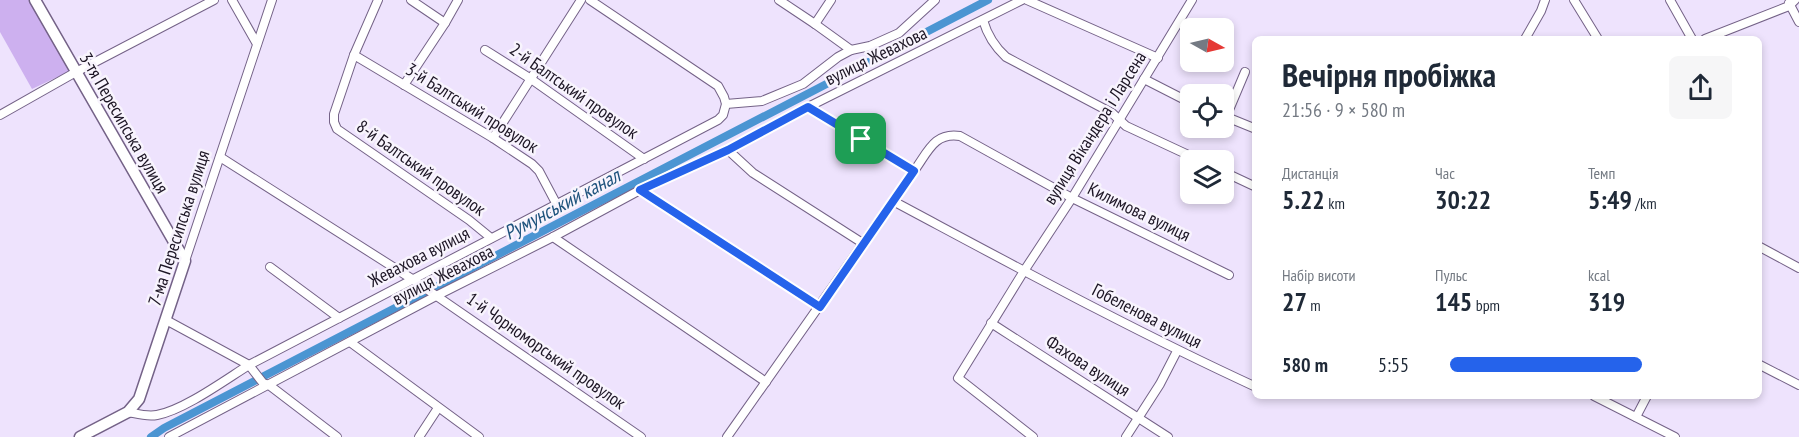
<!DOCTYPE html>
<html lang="uk">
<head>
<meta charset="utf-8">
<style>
  body { margin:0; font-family:"PT Sans Narrow",sans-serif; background:#f6f6f7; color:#1f2937; height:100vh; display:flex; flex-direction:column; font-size:22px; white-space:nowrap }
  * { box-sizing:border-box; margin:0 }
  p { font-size:20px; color:#747a83 }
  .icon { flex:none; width:33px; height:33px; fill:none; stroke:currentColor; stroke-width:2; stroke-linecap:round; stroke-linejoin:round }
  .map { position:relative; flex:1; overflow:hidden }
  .details { position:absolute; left:1252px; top:36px; width:510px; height:363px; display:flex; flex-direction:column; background:#fff; border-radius:9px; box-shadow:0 3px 9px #0003 }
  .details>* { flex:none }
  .needle { width:39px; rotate:98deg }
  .fabs { position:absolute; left:1180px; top:18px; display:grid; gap:12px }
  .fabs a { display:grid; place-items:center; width:54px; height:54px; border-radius:9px; background:#fff; box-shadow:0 3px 9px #0003; font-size:30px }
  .pin { position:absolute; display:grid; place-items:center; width:51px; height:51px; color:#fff; margin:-26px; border-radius:12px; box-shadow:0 3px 9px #0006 }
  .round { display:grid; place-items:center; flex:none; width:63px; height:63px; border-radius:9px; background:#f6f6f7 }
  .summary { display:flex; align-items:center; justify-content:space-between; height:102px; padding:0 30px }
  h1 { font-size:33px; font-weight:600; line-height:45px }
  .metrics { display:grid; grid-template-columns:repeat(3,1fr); gap:9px; height:102px; padding:6px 30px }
  .metrics div { display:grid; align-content:center }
  .metrics b { font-size:26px; font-weight:600 }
  .metrics small { font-size:16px; font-weight:400 }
  .metrics p { font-size:16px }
  ul { padding:0 30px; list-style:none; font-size:20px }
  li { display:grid; grid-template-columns:96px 72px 1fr; align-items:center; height:45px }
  li i { height:15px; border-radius:8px; background:#2563eb }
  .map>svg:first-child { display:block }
  .green { fill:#cdb0ef }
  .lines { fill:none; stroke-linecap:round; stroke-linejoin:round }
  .canal { stroke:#4b95d2; stroke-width:8 }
  .minor-casing { stroke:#746287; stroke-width:10 }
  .major-casing { stroke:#746287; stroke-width:13 }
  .minor { stroke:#fff; stroke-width:8 }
  .major { stroke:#fff; stroke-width:10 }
  .route-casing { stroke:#fff; stroke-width:12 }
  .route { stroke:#2563eb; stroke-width:8 }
  .labels { text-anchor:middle; stroke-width:5; stroke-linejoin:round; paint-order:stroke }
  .street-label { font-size:18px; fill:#1c1524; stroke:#f8f4fd }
  .water-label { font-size:20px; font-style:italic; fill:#1d527c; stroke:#f8f4fd }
</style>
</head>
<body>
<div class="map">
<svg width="1799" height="437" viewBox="0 0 1799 437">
  <rect width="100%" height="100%" fill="#eee3fd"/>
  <path class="green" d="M0,0h30l40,71 -38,18 -32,-57z"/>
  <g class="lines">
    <path class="canal" d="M151,437l13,-9 824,-428"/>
    <defs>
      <g id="minor">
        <path d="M232,0l25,44"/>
        <path d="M378,0l-24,55 -20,59v8l3,7 132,91 22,18"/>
        <path d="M411,0l34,23"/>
        <path d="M590,0l128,86 6,11 2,7"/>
        <path d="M779,0l36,24 36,26"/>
        <path d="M1027,0l131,58"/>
        <path d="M1574,0l24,39"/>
        <path d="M1670,0l22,39"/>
        <path d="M1789,3l10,19"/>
        <path d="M983,20c4,14 12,27 23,37l106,56 14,13 73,34"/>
        <path d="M815,24l16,-24"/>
        <path d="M1525,39l16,-28 4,-11"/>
        <path d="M1705,39l84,-33 6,-6"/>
        <path d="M485,50l46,29 113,80"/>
        <path d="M354,55l139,83 39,26 7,7 18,34"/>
        <path d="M1144,79l47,24"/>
        <path d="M404,85l41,-62 13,-23"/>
        <path d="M726,104l36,-3 41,-17 35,-27 13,-7 19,-4 29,-13 36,-33"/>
        <path d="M808,107l106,64"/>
        <path d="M0,115l76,-43 138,-72"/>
        <path d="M1224,116l32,13"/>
        <path d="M1226,117l19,-45"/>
        <path d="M493,138l88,-138"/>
        <path d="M728,150l25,23 111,71"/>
        <path d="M220,157l192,122 229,158"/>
        <path d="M1224,172l32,15"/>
        <path d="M640,190l180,117"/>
        <path d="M893,201c120,64 239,129 363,186"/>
        <path d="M553,237l213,145"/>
        <path d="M1760,247l39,21"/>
        <path d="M185,261l87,-261"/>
        <path d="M270,267l69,51"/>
        <path d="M166,320l83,45 14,18 6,2 68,52"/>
        <path d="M991,323l177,114"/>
        <path d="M350,342l129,95"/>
        <path d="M1760,365l39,20"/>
        <path d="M1594,396l81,41"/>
        <path d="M128,412c10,2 19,5 29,3 27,-5 68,-35 92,-50l469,-245 5,-5 3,-11"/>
        <path d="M1636,417l11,-21"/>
        <path d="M169,437l267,-141 117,-59 87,-47 88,-40 80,-43 214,-107"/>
        <path d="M419,437l19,-29"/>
        <path d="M727,437l187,-266c14,-19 20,-39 46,-35l112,62 157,77"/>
        <path d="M1033,437l-75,-59 66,-107 48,-73 120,-198"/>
        <path d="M1126,437l34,-53 17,-33"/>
      </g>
      <path id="major" d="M35,0l150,261 -46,138 -11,13 -48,25"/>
    </defs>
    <use href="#minor" class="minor-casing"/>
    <use href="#major" class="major-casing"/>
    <use href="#minor" class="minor"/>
    <use href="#major" class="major"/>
  </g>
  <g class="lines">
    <defs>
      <path id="route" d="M808,107l106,64 -94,136 -180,-117 88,-40z"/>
    </defs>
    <use href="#route" class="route-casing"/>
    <use href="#route" class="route"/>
  </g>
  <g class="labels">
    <g class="street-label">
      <text transform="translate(876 56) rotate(-26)" y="6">вулиця Жевахова</text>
      <text transform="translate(574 91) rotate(35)" y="6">2-й Балтський провулок</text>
      <text transform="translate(472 108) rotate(32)" y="6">3-й Балтський провулок</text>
      <text transform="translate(124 123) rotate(60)" y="6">3-тя Пересипська вулиця</text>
      <text transform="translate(1095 128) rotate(-58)" y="6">вулиця Вікандера і Ларсена</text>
      <text transform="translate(421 168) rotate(35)" y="6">8-й Балтський провулок</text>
      <text transform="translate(1139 212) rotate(26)" y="6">Килимова вулиця</text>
      <text transform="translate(179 228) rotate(-72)" y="6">7-ма Пересипська вулиця</text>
      <text transform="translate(419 257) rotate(-27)" y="6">Жевахова вулиця</text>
      <text transform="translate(443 275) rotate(-27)" y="6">вулиця Жевахова</text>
      <text transform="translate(1147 316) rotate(27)" y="6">Гобеленова вулиця</text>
      <text transform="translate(546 351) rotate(35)" y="6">1-й Чорноморський провулок</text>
      <text transform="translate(1088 366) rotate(33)" y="6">Фахова вулиця</text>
    </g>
    <g class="water-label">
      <text transform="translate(562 204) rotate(-28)" y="7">Румунський канал</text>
    </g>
  </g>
</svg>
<div class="fabs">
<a><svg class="needle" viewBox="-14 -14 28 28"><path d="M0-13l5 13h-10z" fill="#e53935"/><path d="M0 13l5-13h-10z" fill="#747a83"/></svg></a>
<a><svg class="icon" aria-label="locate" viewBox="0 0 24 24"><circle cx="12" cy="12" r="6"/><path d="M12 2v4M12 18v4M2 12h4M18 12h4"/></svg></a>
<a><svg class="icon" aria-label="layers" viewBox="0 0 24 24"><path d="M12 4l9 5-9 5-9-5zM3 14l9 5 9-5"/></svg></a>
</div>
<div class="pin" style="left:861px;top:139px;background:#1e9e55"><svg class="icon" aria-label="arrive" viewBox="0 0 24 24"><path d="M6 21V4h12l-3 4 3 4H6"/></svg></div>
<section class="details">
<div class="summary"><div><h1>Вечірня пробіжка</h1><p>21:56 · 9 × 580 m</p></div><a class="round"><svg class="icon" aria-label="share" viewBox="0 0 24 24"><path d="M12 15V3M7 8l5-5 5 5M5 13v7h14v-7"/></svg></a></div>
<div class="metrics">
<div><p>Дистанція</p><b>5.22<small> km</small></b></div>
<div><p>Час</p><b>30:22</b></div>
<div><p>Темп</p><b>5:49<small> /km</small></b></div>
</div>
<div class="metrics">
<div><p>Набір висоти</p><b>27<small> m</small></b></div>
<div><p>Пульс</p><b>145<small> bpm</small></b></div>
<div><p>kcal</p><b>319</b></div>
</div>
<ul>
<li><b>580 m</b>5:55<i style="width:68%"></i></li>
</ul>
</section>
</div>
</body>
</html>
